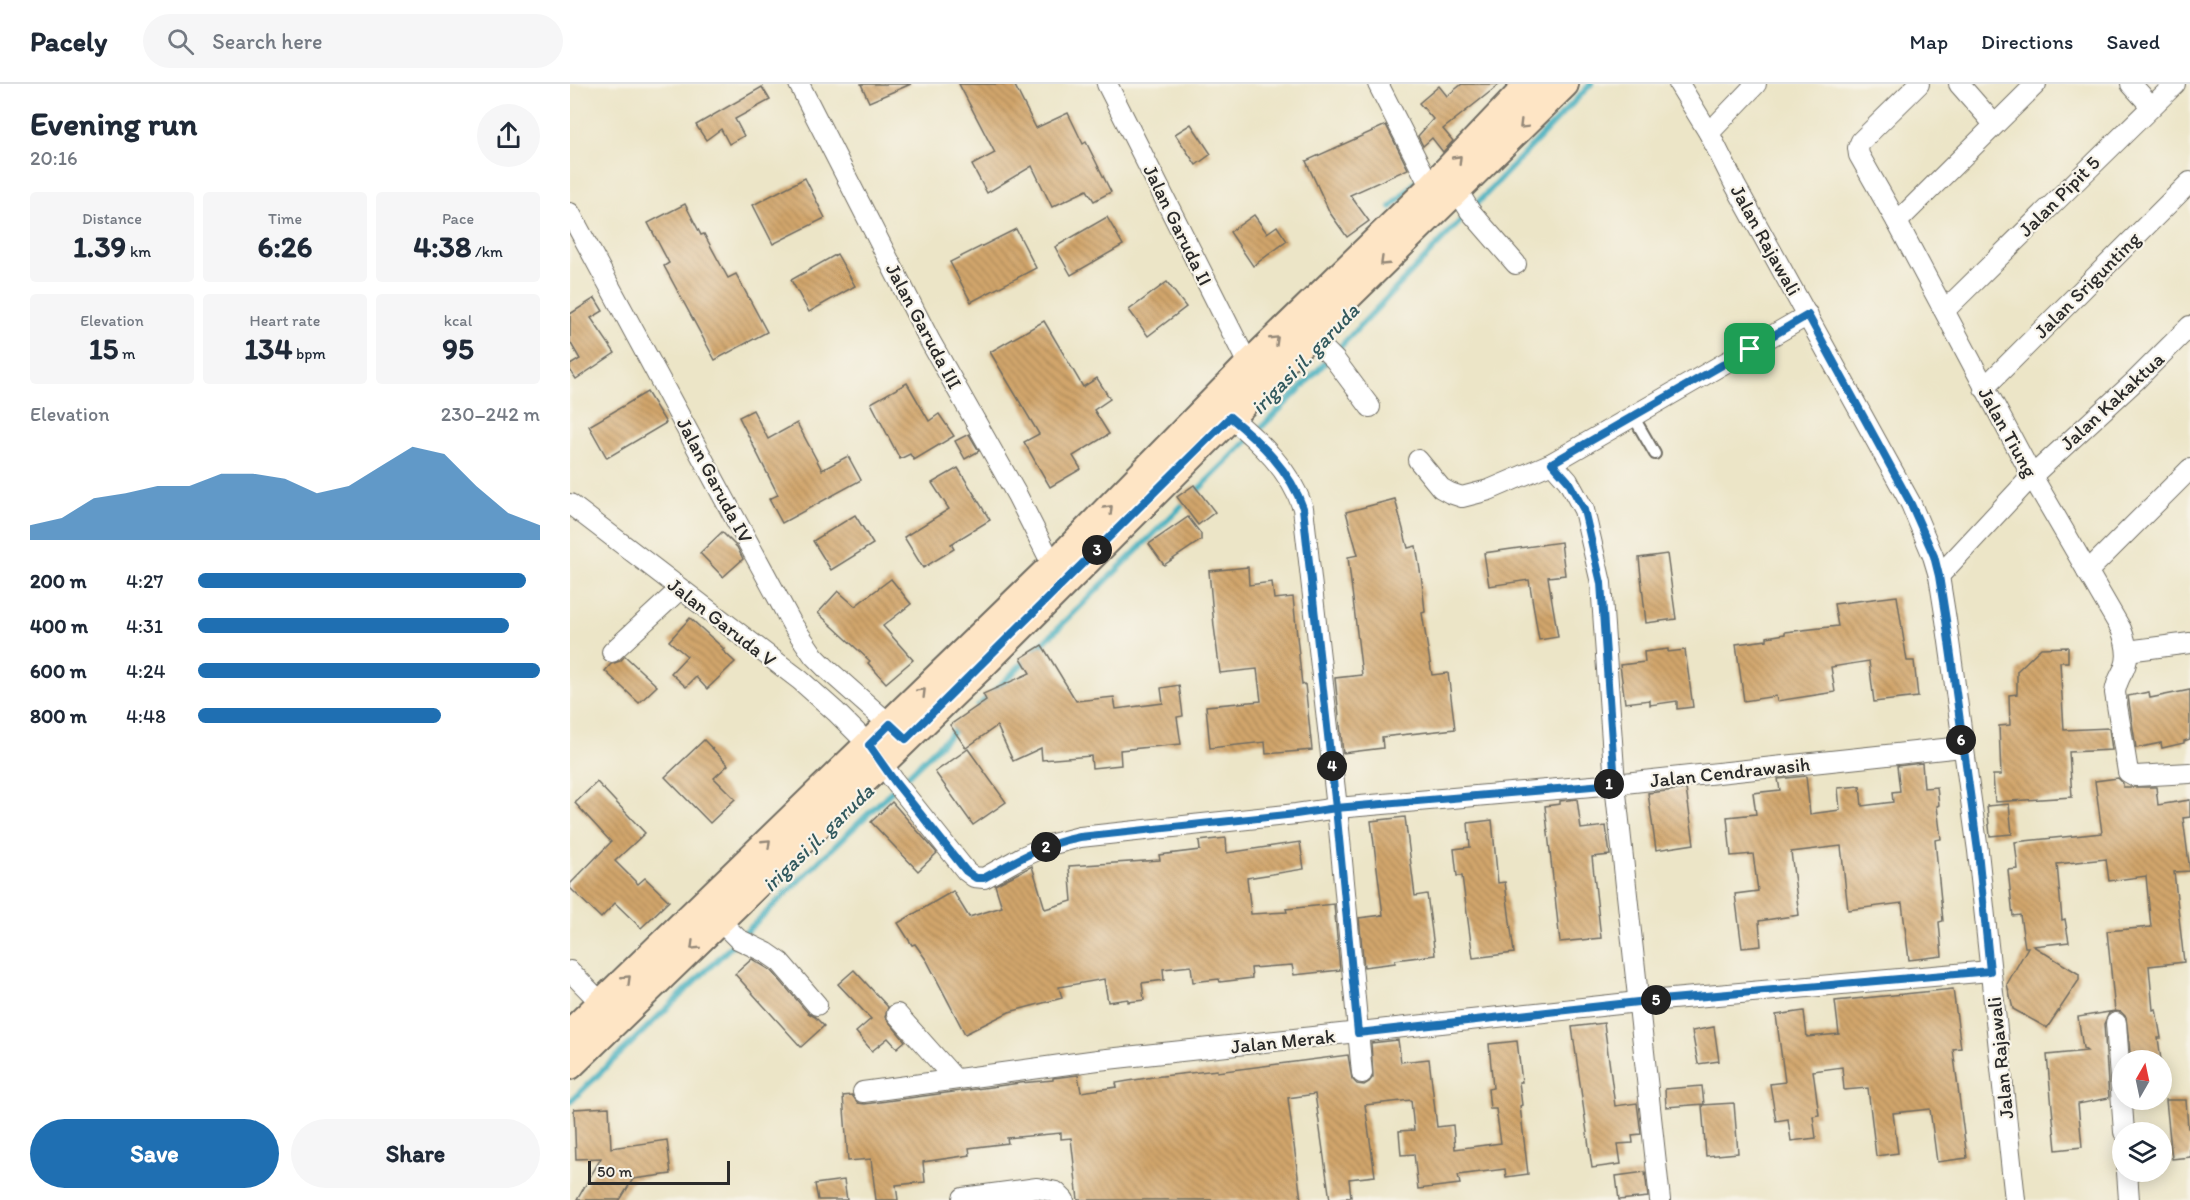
<!DOCTYPE html>
<html lang="en">
<head>
<meta charset="utf-8">
<style>
  body { margin:0; font-family:Itim,sans-serif; background:#f6f6f7; color:#1f2937; height:100vh; display:flex; flex-direction:column; font-size:22px; white-space:nowrap }
  * { box-sizing:border-box; margin:0 }
  p { font-size:20px; color:#747a83 }
  .icon { flex:none; width:33px; height:33px; fill:none; stroke:currentColor; stroke-width:2; stroke-linecap:round; stroke-linejoin:round }
  .map { position:relative; flex:1; overflow:hidden }
  .details { display:flex; flex-direction:column; background:#fff; width:570px }
  .details>* { flex:none }
  .needle { width:39px; rotate:9deg }
  .fabs { position:absolute; left:1542px; top:966px; display:grid; gap:12px }
  .fabs a { display:grid; place-items:center; width:60px; height:60px; border-radius:50%; background:#fff; box-shadow:0 3px 15px #0003; font-size:30px }
  .scale { position:absolute; left:18px; bottom:15px; width:142px; box-sizing:border-box; padding-left:6px; border:3px solid #2b2b2b; border-top:0; font-size:16px; line-height:21px; white-space:nowrap; color:#2b2b2b; -webkit-text-stroke:4px #f7f3e8; paint-order:stroke }
  .pin { position:absolute; display:grid; place-items:center; width:51px; height:51px; color:#fff; margin:-26px; border-radius:12px; box-shadow:0 3px 9px #0006 }
  .km { position:absolute; width:30px; height:30px; margin:-15px; border-radius:50%; background:#222; color:#fff; font-size:16px; line-height:30px; text-align:center }
  .round { display:grid; place-items:center; flex:none; width:63px; height:63px; border-radius:32px; background:#f6f6f7 }
  .headline { display:flex; align-items:center; justify-content:space-between; height:102px; padding:0 30px }
  h1 { font-size:33px; font-weight:800; line-height:45px }
  .metrics { display:grid; grid-template-columns:repeat(3,1fr); gap:9px; height:102px; padding:6px 30px }
  .metrics div { display:grid; align-content:center; border-radius:6px; background:#f6f6f7; text-align:center }
  .metrics b { font-size:30px; font-weight:800 }
  .metrics small { font-size:16px; font-weight:400 }
  .metrics p { font-size:16px }
  .chart { height:168px; padding:12px 30px }
  .chart p { display:flex; justify-content:space-between }
  .chart svg { width:100%; height:108px; margin-top:6px; fill:#1f6fb2; opacity:.7 }
  .cta { display:flex; gap:12px; margin-top:auto; padding:12px 30px }
  .cta a { flex:1; height:69px; border-radius:36px; background:#1f6fb2; color:#fff; font-size:24px; font-weight:800; line-height:69px; text-align:center }
  .cta a+a { background:#f6f6f7; color:#1f2937 }
  ul { padding:0 30px; list-style:none; font-size:20px }
  li { display:grid; grid-template-columns:96px 72px 1fr; align-items:center; height:45px }
  li i { height:15px; border-radius:8px; background:#1f6fb2 }
  header { display:flex; align-items:center; gap:36px; box-sizing:border-box; height:84px; padding:0 30px; background:#fff; border-bottom:2px solid #e0e1e3 }
  header strong { font-size:28px }
  nav { display:flex; gap:33px; margin-inline-start:auto; font-size:21px }
  .search { width:420px; height:54px; background:#f6f6f7; display:flex; align-items:center; gap:15px; box-sizing:border-box; padding:0 21px; border-radius:33px; color:#747a83; font-size:22px }
  main { display:flex; flex:1; min-height:0 }
  .map>svg:first-child { display:block }
  .lines { fill:none; stroke-linecap:round; stroke-linejoin:round }
  .stream { stroke:#40aebe; stroke-width:6 }
  .building { fill:url(#building-back-hatch) }
  .lane-casing { stroke:#6f6c62; stroke-width:14 }
  .street-casing { stroke:#6f6c62; stroke-width:22 }
  .secondary-casing { stroke:#6f6c62; stroke-width:32 }
  .lane { stroke:#fff; stroke-width:10 }
  .street { stroke:#fff; stroke-width:20 }
  .secondary { stroke:#fee5c5; stroke-width:28 }
  .oneway { stroke:#948878 }
  .route-casing { stroke:#fff; stroke-width:12 }
  .route { stroke:#1f6fb2; stroke-width:8 }
  .labels { text-anchor:middle; stroke-width:4.5; stroke-linejoin:round; paint-order:stroke }
  .street-label { font-size:20px; fill:#2b2b2b; stroke:#f7f3e8 }
  .water-label { font-size:21px; font-style:italic; fill:#32595e; stroke:#f7f3e8 }
</style>
</head>
<body>
<header>
<strong>Pacely</strong>
<div class="search"><svg class="icon" aria-label="search" viewBox="0 0 24 24"><circle cx="10" cy="10" r="6"/><path d="M15 15l6 6"/></svg>Search here</div>
<nav><a>Map</a><a>Directions</a><a>Saved</a></nav>
</header>
<main>
<section class="details">
<div class="headline"><div><h1>Evening run</h1><p>20:16</p></div><a class="round"><svg class="icon" aria-label="share" viewBox="0 0 24 24"><path d="M12 15V3M7 8l5-5 5 5M5 13v7h14v-7"/></svg></a></div>
<div class="metrics">
<div><p>Distance</p><b>1.39<small> km</small></b></div>
<div><p>Time</p><b>6:26</b></div>
<div><p>Pace</p><b>4:38<small> /km</small></b></div>
</div>
<div class="metrics">
<div><p>Elevation</p><b>15<small> m</small></b></div>
<div><p>Heart rate</p><b>134<small> bpm</small></b></div>
<div><p>kcal</p><b>95</b></div>
</div>
<div class="chart"><p><span>Elevation</span>230–242 m</p>
<svg viewBox="0 0 160 44" preserveAspectRatio="none"><path d="M0 44V38L10 35L20 27L30 25L40 22L50 22L60 17L70 17L80 19L90 25L100 22L110 14L120 6L130 9L140 22L150 33L160 38V44z"/></svg>
</div>
<ul>
<li><b>200 m</b>4:27<i style="width:96%"></i></li>
<li><b>400 m</b>4:31<i style="width:91%"></i></li>
<li><b>600 m</b>4:24<i style="width:100%"></i></li>
<li><b>800 m</b>4:48<i style="width:71%"></i></li>
</ul>
<div class="cta"><a>Save</a><a>Share</a></div>
</section>
<div class="map">
<svg width="1620" height="1116" viewBox="0 0 1620 1116">
  <defs>
    <pattern id="building-back-hatch" width="6" height="6" patternUnits="userSpaceOnUse" patternTransform="scale(1.5)"><rect width="6" height="6" fill="#d2a66c"/><path d="M-1 5l2 2M0 0l6 6M5-1l2 2" fill="none" stroke="#ab8759"/></pattern>
  </defs>
  <rect width="100%" height="100%" fill="#f7f3e8"/>
  <filter id="ink" filterUnits="userSpaceOnUse"><feTurbulence type="fractalNoise" baseFrequency=".0167" numOctaves="2"/><feDisplacementMap in="SourceGraphic" scale="12" xChannelSelector="R" yChannelSelector="G"/><feConvolveMatrix kernelMatrix="1 2 1 2 8 2 1 2 1" color-interpolation-filters="sRGB"/></filter>
  <filter id="wash" filterUnits="userSpaceOnUse"><feTurbulence type="fractalNoise" baseFrequency=".008" numOctaves="4" result="noise"/><feDisplacementMap in="SourceGraphic" scale="24" xChannelSelector="R" yChannelSelector="G"/><feGaussianBlur stdDeviation="1.35" result="paint"/><feColorMatrix in="noise" values="0 0 0 0 0 0 0 0 0 0 0 0 0 0 0 0 0 1.4 0 .05"/><feComposite in="paint" operator="in"/></filter>
  <g filter="url(#wash)">
    <rect width="100%" height="100%" fill="#ece5c7"/>
    <g class="lines">
      <g class="stream">
        <path d="M821,123l79,-80"/>
        <path d="M466,566l262,-259 293,-307"/>
        <path d="M408,623l51,-50"/>
        <path d="M0,1018l388,-375"/>
      </g>
    </g>
    <g id="blocks">
      <g class="building">
        <path d="M291,0h50l-42,18z"/>
        <path d="M389,0h55l22,44 32,-15 15,31 3,-2 25,50 -17,9 -7,-11 -35,17 -20,-41 -45,27 -15,-28 23,-12z"/>
        <path d="M892,0h38l-57,45 10,12 -10,11 -11,-14 -9,8 -5,-10 15,-17 -14,-16 20,-17 8,10z"/>
        <path d="M192,3l8,13 -35,19 9,17 -15,8 -8,-15 -15,11 -10,-15z"/>
        <path d="M621,40l20,30 -15,11 -21,-31z"/>
        <path d="M816,41l22,44 -58,26 19,26 -22,16 -17,-24 -24,-52z"/>
        <path d="M235,94l20,40 -52,26 -20,-39z"/>
        <path d="M115,120l16,31 3,-1 24,44 8,-4 31,58 -52,28 -51,-94 5,-3 -21,-40z"/>
        <path d="M684,131l13,18 10,-7 10,15 -34,25 -23,-34z"/>
        <path d="M537,133l16,28 -52,30 -16,-28z"/>
        <path d="M446,145l20,39 -65,34 -21,-40z"/>
        <path d="M267,170l18,32 -46,26 -18,-32z"/>
        <path d="M597,198l19,25 -38,29 -19,-26z"/>
        <path d="M25,214l8,13 -12,7 24,35 -39,26 -6,-9v-5l10,-6 -10,-17v-28z"/>
        <path d="M474,237l39,66 14,-9 13,21 -16,11 15,24 -36,22 8,13 -31,18 -26,-45 15,-8 -49,-82z"/>
        <path d="M337,299l22,38 10,-7 15,22 -40,24 -4,-6 -10,5 -29,-56z"/>
        <path d="M77,308l19,31 -59,35 -18,-32z"/>
        <path d="M183,326l15,29 29,-16 25,47 26,-14 13,24 -79,43 -13,-24 9,-4 -39,-78z"/>
        <path d="M399,350l10,17 -14,8 -10,-18z"/>
        <path d="M388,384l32,52 -39,24 3,5 -31,19 -19,-31 45,-28 -17,-26z"/>
        <path d="M624,401l21,27 -17,13 -21,-28z"/>
        <path d="M825,415l13,49 8,-2 6,36 3,30 -3,1 10,62 16,-2 7,56 -73,8 1,11 -40,5 -8,-75 27,-3 -14,-118 10,-2 -12,-43z"/>
        <path d="M285,431l18,29 -42,26 -18,-29z"/>
        <path d="M618,433l13,17v6l-37,25 -15,-21z"/>
        <path d="M152,448l15,15 6,12 -20,18 -23,-24z"/>
        <path d="M991,458l4,33 -17,2 10,60 -19,3 -10,-60 -40,6 -5,-33z"/>
        <path d="M1097,470l9,65 -30,4 -7,-65z"/>
        <path d="M678,483l1,18 23,-3 2,17 19,-2 9,88 3,-1 7,66 -46,4 -1,-12 -55,6 -4,-42 55,-5 -4,-32 -37,4 -6,-47 -5,-55z"/>
        <path d="M321,495l20,25 -28,22 30,34 -27,23 -18,-20 2,-2 -52,-48 20,-22 17,15z"/>
        <path d="M1327,512l10,65h7l4,36 -44,5 -5,-41 -38,6 4,25 -58,9 -1,-5 -32,5 -8,-57 31,-4v-3l18,-3v-2l53,-6 -4,-22z"/>
        <path d="M120,534l34,31 -2,1 13,12 -28,27 -11,-12 -10,10 -15,-14 16,-17 -18,-15z"/>
        <path d="M472,561l34,56 38,-4 2,12 47,-6 -2,-15 18,-3 4,31 -6,1 4,27 -61,6 1,15 -29,3 -1,-12 -49,4 -1,-12 -28,13 -16,-35 -31,22 -16,-23 36,-25 -3,-6 47,-21 -9,-15z"/>
        <path d="M1498,563v15h-8l4,68 45,-2 3,22 -43,2 3,45 -77,5 -2,-27h8l-2,-49 11,-1 -1,-30 8,-1v-23l24,-23z"/>
        <path d="M1098,565v3l17,-2 8,57 -16,2v-8l-27,4v-5l-25,3 -5,-38 25,-3 -1,-10z"/>
        <path d="M55,572l32,30 -18,17 -34,-32 6,-7 9,-3z"/>
        <path d="M1620,606v49l-6,2v2l-22,5 -1,-5 -25,5 -8,-52 21,-4 1,6z"/>
        <path d="M134,656l24,25 -14,13 21,21 -25,24 -45,-46z"/>
        <path d="M398,665l38,53 -33,23 -38,-53z"/>
        <path d="M1352,679l2,25 13,-1 2,18 -2,1 4,33 -6,1 8,81 -4,1 3,34 -33,4 -7,-57 -54,7 -7,-64 -50,6 8,63 -40,6 2,25 -19,2 -7,-54 23,-3 -5,-37 -22,2 -4,-39 29,-3 -3,-21 27,-3 -2,-11 28,-3 4,38 30,-4 -2,-22 22,-2 2,20 31,-4 -1,-10 8,-1 -3,-25z"/>
        <path d="M1548,694l5,5v4h33l2,18 32,-5v17l-7,1 7,53 -16,1 10,90 -35,4 4,44 3,-1 5,29h-3l3,22h-30l-5,-43 -5,-5 -6,-1 -6,2 -5,11 5,74 -31,6 4,43 -26,3 -9,-95 40,-4 -4,-3 -5,-31 37,-6 -8,-80 44,-4 -5,-51 -37,5 -3,-22 -49,5 5,56 3,-1 4,23 -36,4 46,28v6l-32,48 -34,-19 -6,-25 21,-37h-3l-5,-32 -7,1 -5,-46 10,-1 -3,-27 87,-9 -7,-52z"/>
        <path d="M27,698l48,51 -30,28 23,23 7,-6 24,23 -28,27 -26,-25 -14,15 -31,-30v-4l41,-42 -36,-39z"/>
        <path d="M1116,705l8,55 -38,6 -8,-57z"/>
        <path d="M1007,715l4,30 25,-3 4,29 -18,2 9,81 -41,4 -15,-136 15,-2v-3z"/>
        <path d="M322,718l45,51 -19,18 -47,-49z"/>
        <path d="M1439,720l3,30 -22,2 -3,-30z"/>
        <path d="M835,733l10,79 12,-2 8,61 -40,5v3l-31,4 -5,-49 24,-3 -12,-94z"/>
        <path d="M922,736l6,63 7,-1 9,71 -41,5 -11,-82h-5l-3,-27 16,-2 -2,-24z"/>
        <path d="M656,754l1,15 73,-11 4,27 -57,9 4,36 36,-2 -1,-3 48,-5 6,66 -46,5 -2,-10 -41,3 1,10 -32,4 -1,-3 -26,3 -2,-16 -28,3 1,11 -22,3 2,17 -16,2v-3l-20,3 -4,-23 -45,8 3,11 -53,14 -44,22 -38,-73 -12,-17 -3,1 -14,-22 55,-32 16,26 33,-10 -7,-22 37,-19 13,43 27,-8 -3,-35 91,-6 -1,-5 41,-5 -1,-9z"/>
        <path d="M182,875l20,12 36,42 7,4 9,9 -23,21 -66,-73z"/>
        <path d="M284,886l34,37 -3,10 20,24 -8,7 -9,-10 -16,13 -16,-19 15,-13 -33,-35z"/>
        <path d="M1383,905l8,59 -8,1 14,109 -30,4 -7,-53 -37,4 5,40 -22,3 -8,-68 -24,2 -2,-23 -29,4 6,44 -6,1 3,22 -25,3 -3,-22 -12,2 -6,-37 15,-2 -9,-67 28,-4 3,26 32,-3 -4,-33z"/>
        <path d="M1034,939l11,83 22,-3 4,31 -9,1 1,8 -15,1 3,20 -29,4 -20,-141z"/>
        <path d="M1144,943l5,34 -21,3 -6,-33z"/>
        <path d="M828,956l3,22 28,-3 8,68 16,-2 2,24 46,-6 -5,-34h-6l-2,-20 5,-1 -4,-44 28,-3 5,41h-3l3,23 -2,1 8,68 -22,3 -1,-8 -47,6 2,9 -42,5 -4,-35 -13,1 -2,-24 15,-1 -3,-30 -46,5 10,71 -26,3 2,18 -21,3 -15,-106 -27,4 13,102h-223l-7,-62 -10,1v-6l-54,5 1,5 -39,5 1,7 -47,7 2,20 -29,3 2,15h-22l-5,-41 -23,2 -5,-65 9,-1 6,8 7,1 155,-21 33,-3v-2l25,-3 3,17 36,-5 -1,-4 37,-6 64,-7v2l131,-17 4,24 5,5 7,1 5,-3 4,-5 -2,-34z"/>
        <path d="M1132,1002l2,18 -38,3 -1,-18z"/>
        <path d="M1596,1016h20l2,28h2v29l-18,2z"/>
        <path d="M1164,1019l4,50 -32,3 -4,-51z"/>
        <path d="M39,1023l2,41 56,-8 4,34 -38,5 -13,21h-43l24,-42 -25,1 -2,-50z"/>
        <path d="M1075,1088l3,25 -29,3 -3,-24z"/>
        <path d="M274,1096l3,20h-29l-3,-16z"/>
      </g>
    </g>
  </g>
  <g filter="url(#ink)">
    <use href="#blocks" fill-opacity="0" stroke="#6f6c62" stroke-width="1.5"/>
    <g class="lines">
      <defs>
        <path id="lane" d="M1063,332l22,38"/>
        <g id="street">
          <path d="M229,0l131,257 87,154 36,71"/>
          <path d="M537,0l147,292"/>
          <path d="M808,0l53,104"/>
          <path d="M1109,0l30,49 26,52 176,319 22,52 6,20 7,44 32,231 37,349"/>
          <path d="M1349,0l-58,57 -3,7 1,7 38,67 135,254 89,153c5,13 9,27 3,40 -4,8 -8,14 -9,24l13,79 7,4 55,-3"/>
          <path d="M1389,0l35,40"/>
          <path d="M1561,0l20,22"/>
          <path d="M1139,49l47,-49"/>
          <path d="M887,106l13,21 46,53"/>
          <path d="M0,129l222,411 22,32 13,13 70,62"/>
          <path d="M1327,138l139,-138"/>
          <path d="M1375,226l230,-226"/>
          <path d="M739,250l26,26 35,47"/>
          <path d="M1414,304l206,-206"/>
          <path d="M660,333c30,25 60,53 73,91l34,300 25,265"/>
          <path d="M848,376l23,28 9,5 12,4 27,-7 63,-27 256,-148"/>
          <path d="M982,379l16,18 16,29 17,73 14,201 45,416"/>
          <path d="M0,420l230,176 36,32 33,33 26,37 71,89 8,6 10,1 38,-21 27,-12 31,-8 216,-23 41,-6 278,-24 347,-37"/>
          <path d="M1517,488l103,-103"/>
          <path d="M1369,492l93,-100 103,-95 55,-55"/>
          <path d="M1557,567l63,-8"/>
          <path d="M42,568l68,-63"/>
          <path d="M150,837l18,18 29,14 13,9 37,43"/>
          <path d="M0,887l40,41"/>
          <path d="M327,930l58,65"/>
          <path d="M1546,939l8,109"/>
          <path d="M293,1008l235,-32 540,-58 352,-31"/>
          <path d="M1557,1088l2,28"/>
          <path d="M393,1114l74,-10 19,4 8,8"/>
        </g>
        <g id="secondary">
          <path d="M0,950l483,-468 195,-200 183,-178 99,-104"/>
          <path d="M0,981l410,-398 250,-250 79,-83 255,-250"/>
        </g>
      </defs>
      <use href="#lane" class="lane-casing"/>
      <use href="#street" class="street-casing"/>
      <use href="#secondary" class="secondary-casing"/>
      <use href="#lane" class="lane"/>
      <use href="#street" class="street"/>
      <use href="#secondary" class="secondary"/>
    </g>
    <defs><path id="oneway-chevron" d="M-2-3.5L2.5 0L-2 3.5" fill="none" stroke-width="1.6" stroke-linecap="round" stroke-linejoin="round" transform="scale(1.5)"/></defs>
    <g class="oneway">
      <use href="#oneway-chevron" transform="translate(953 41) rotate(135)"/>
      <use href="#oneway-chevron" transform="translate(888 75) rotate(-46)"/>
      <use href="#oneway-chevron" transform="translate(814 178) rotate(136)"/>
      <use href="#oneway-chevron" transform="translate(705 256) rotate(-44)"/>
      <use href="#oneway-chevron" transform="translate(539 425) rotate(-46)"/>
      <use href="#oneway-chevron" transform="translate(352 608) rotate(-45)"/>
      <use href="#oneway-chevron" transform="translate(197 759) rotate(-44)"/>
      <use href="#oneway-chevron" transform="translate(124 862) rotate(136)"/>
      <use href="#oneway-chevron" transform="translate(57 895) rotate(-44)"/>
    </g>
  </g>
  <g class="lines" filter="url(#ink)">
    <defs>
      <path id="route" d="M1180,265l-198,114 16,18 16,29 17,73 14,201 -279,24 -40,6 -216,23c-36,7 -65,24 -96,41h-8l-10,-7 -71,-89 -26,-37 21,-21 16,15 324,-322c30,25 60,53 73,91l33,300 22,225 280,-31 352,-31 -12,-120 -32,-231 -7,-44 -5,-20 -23,-52 -103,-189 -58,34"/>
    </defs>
    <use href="#route" class="route-casing"/>
    <use href="#route" class="route"/>
  </g>
  <g class="labels">
    <g class="street-label">
      <text transform="translate(1489 112) rotate(-45)" y="7">Jalan Pipit 5</text>
      <text transform="translate(608 141) rotate(64)" y="7">Jalan Garuda II</text>
      <text transform="translate(1196 156) rotate(61)" y="7">Jalan Rajawali</text>
      <text transform="translate(1517 201) rotate(-45)" y="7">Jalan Srigunting</text>
      <text transform="translate(354 242) rotate(62)" y="7">Jalan Garuda III</text>
      <text transform="translate(1542 317) rotate(-43)" y="7">Jalan Kakaktua</text>
      <text transform="translate(1438 348) rotate(61)" y="7">Jalan Tiung</text>
      <text transform="translate(145 396) rotate(62)" y="7">Jalan Garuda IV</text>
      <text transform="translate(152 538) rotate(38)" y="7">Jalan Garuda V</text>
      <text transform="translate(1160 688) rotate(-6)" y="7">Jalan Cendrawasih</text>
      <text transform="translate(713 957) rotate(-6)" y="7">Jalan Merak</text>
      <text transform="translate(1430 974) rotate(-96)" y="7">Jalan Rajawali</text>
    </g>
    <g class="water-label">
      <text transform="translate(735 275) rotate(-46)" y="7">irigasi jl. garuda</text>
      <text transform="translate(248 754) rotate(-44)" y="7">irigasi jl. garuda</text>
    </g>
  </g>
</svg>
<div class="fabs">
<a><svg class="needle" viewBox="-14 -14 28 28"><path d="M0-13l5 13h-10z" fill="#e53935"/><path d="M0 13l5-13h-10z" fill="#747a83"/></svg></a>
<a><svg class="icon" aria-label="layers" viewBox="0 0 24 24"><path d="M12 4l9 5-9 5-9-5zM3 14l9 5 9-5"/></svg></a>
</div>
<div class="scale">50 m</div>
<div class="pin" style="left:1180px;top:265px;background:#1e9e55"><svg class="icon" aria-label="arrive" viewBox="0 0 24 24"><path d="M6 21V4h12l-3 4 3 4H6"/></svg></div>
<b class="km" style="left:1039px;top:700px">1</b>
<b class="km" style="left:476px;top:763px">2</b>
<b class="km" style="left:527px;top:466px">3</b>
<b class="km" style="left:762px;top:682px">4</b>
<b class="km" style="left:1086px;top:916px">5</b>
<b class="km" style="left:1391px;top:656px">6</b>
</div>
</main>
</body>
</html>
